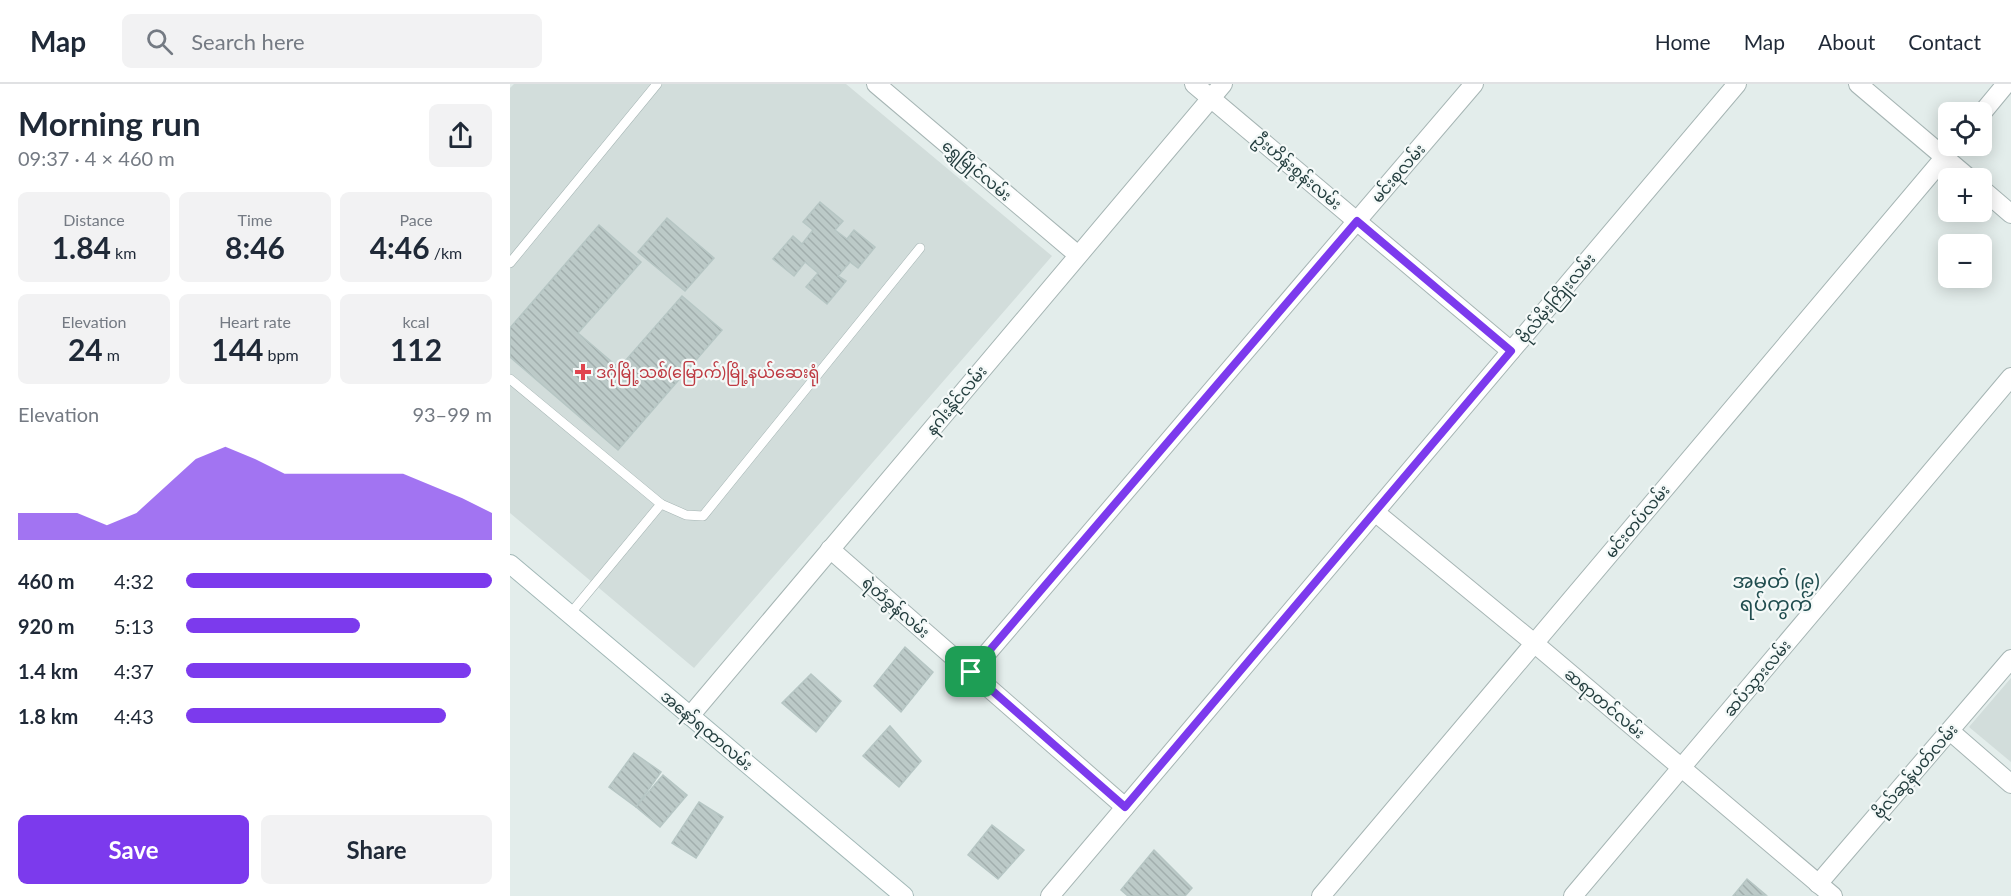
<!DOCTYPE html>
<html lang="en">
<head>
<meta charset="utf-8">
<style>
  body { margin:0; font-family:Lato,"Noto Sans Myanmar",sans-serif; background:#f2f2f3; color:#1f2937; height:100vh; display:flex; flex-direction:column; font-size:22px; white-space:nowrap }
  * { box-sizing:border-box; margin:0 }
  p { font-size:20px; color:#747a83 }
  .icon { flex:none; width:33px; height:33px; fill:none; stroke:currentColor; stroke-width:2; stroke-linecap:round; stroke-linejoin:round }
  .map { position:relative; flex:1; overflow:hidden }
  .sheet { display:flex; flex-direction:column; background:#fff; width:510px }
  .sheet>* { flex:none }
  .controls { position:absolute; left:1428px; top:18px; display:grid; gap:12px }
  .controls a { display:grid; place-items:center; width:54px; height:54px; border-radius:9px; background:#fff; box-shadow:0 3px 15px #0003; font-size:30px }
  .pin { position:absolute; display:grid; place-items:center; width:51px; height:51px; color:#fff; margin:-26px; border-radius:12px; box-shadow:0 3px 9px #0006 }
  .round { display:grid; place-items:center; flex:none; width:63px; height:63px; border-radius:9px; background:#f2f2f3 }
  .headline { display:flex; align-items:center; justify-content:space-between; height:102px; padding:0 18px }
  h1 { font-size:33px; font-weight:700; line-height:45px }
  .metrics { display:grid; grid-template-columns:repeat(3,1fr); gap:9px; height:102px; padding:6px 18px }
  .metrics div { display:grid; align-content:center; border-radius:9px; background:#f2f2f3; text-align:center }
  .metrics b { font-size:30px; font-weight:700 }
  .metrics small { font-size:16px; font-weight:400 }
  .metrics p { font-size:16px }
  .chart { height:168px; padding:12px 18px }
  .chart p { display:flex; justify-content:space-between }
  .chart svg { width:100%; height:108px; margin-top:6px; fill:#7c3aed; opacity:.7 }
  .primary-button { display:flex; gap:12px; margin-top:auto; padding:12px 18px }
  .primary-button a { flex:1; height:69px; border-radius:9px; background:#7c3aed; color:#fff; font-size:24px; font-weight:700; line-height:69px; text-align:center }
  .primary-button a+a { background:#f2f2f3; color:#1f2937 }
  ul { padding:0 18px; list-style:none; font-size:20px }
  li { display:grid; grid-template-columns:96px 72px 1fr; align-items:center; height:45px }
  li i { height:15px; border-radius:8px; background:#7c3aed }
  header { display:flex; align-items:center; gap:36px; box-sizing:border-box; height:84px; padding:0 30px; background:#fff; border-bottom:2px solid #e0e1e3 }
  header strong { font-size:28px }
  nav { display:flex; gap:33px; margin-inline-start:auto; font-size:21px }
  .search { width:420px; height:54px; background:#f2f2f3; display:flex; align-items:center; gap:15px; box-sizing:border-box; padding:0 21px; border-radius:9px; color:#747a83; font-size:22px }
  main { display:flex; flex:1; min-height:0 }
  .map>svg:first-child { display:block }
  .built { fill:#d2dddb }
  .building { fill:url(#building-back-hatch); stroke:#b6c6c4; stroke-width:1.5 }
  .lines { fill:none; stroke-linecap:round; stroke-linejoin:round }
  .service-casing { stroke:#a6b5b4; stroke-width:10 }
  .minor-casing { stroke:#a6b5b4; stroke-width:20 }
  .secondary-casing { stroke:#a2b8b7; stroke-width:20 }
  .service { stroke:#fff; stroke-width:9 }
  .minor { stroke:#fff; stroke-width:18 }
  .secondary { stroke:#fff; stroke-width:18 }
  .route-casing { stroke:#fff; stroke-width:12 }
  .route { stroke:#7c3aed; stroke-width:8 }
  .health-dot { fill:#e0444e; stroke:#f4f9f8; stroke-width:2 }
  .labels { text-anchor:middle; stroke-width:4.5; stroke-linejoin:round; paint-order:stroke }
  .street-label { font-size:16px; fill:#233d3e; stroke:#f4f9f8 }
  .health-label { font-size:16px; fill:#be3a42; stroke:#f4f9f8; text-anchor:start }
  .quarter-label { font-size:20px; fill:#204d4f; stroke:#f4f9f8 }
</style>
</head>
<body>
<header>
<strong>Map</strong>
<div class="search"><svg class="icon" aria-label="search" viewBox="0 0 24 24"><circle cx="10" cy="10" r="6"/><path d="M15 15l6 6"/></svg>Search here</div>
<nav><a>Home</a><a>Map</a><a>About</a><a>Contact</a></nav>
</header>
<main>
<section class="sheet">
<div class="headline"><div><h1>Morning run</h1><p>09:37 · 4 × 460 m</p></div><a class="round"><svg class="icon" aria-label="share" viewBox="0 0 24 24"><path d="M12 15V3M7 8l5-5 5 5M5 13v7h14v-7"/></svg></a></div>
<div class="metrics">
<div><p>Distance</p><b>1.84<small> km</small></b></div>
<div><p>Time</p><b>8:46</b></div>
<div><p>Pace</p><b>4:46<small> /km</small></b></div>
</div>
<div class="metrics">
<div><p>Elevation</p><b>24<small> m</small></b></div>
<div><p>Heart rate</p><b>144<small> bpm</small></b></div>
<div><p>kcal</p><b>112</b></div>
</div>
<div class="chart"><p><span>Elevation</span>93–99 m</p>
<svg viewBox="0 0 160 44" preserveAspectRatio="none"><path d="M0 44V33L10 33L20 33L30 38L40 33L50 22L60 11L70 6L80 11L90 17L100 17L110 17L120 17L130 17L140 22L150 27L160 33V44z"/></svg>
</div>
<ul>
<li><b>460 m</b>4:32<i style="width:100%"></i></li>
<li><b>920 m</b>5:13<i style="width:57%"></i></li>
<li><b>1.4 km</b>4:37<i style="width:93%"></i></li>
<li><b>1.8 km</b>4:43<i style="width:85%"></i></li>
</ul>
<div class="primary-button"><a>Save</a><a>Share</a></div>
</section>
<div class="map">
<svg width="1501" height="812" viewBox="0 0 1501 812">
  <defs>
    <pattern id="building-back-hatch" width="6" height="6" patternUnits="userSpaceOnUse" patternTransform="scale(1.5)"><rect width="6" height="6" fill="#bccac8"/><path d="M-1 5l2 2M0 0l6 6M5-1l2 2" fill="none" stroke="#a1aead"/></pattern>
  </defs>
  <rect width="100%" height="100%" fill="#e3edeb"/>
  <g class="built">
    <path d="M4,0h332l206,172 -358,412 -184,-155v-425z"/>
    <path d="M1501,594v84l-42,-35z"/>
  </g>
  <g class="building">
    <path d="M310,118l23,19 -8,9 12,9 7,-9 21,17 -17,21 -8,-6 -12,14 8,5 -19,23 -21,-17 12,-14 -13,-11 -11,14 -21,-17 20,-23 9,8 11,-14 -10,-8z"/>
    <path d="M157,134l47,40 -29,33 -47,-39z"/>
    <path d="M89,141l42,37 -63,71 41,35 63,-72 40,34 -104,120 -108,-93v-29z"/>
    <path d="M395,563l28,25 -32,40 -27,-26z"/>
    <path d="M301,590l30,27 -25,31 -34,-29z"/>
    <path d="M380,642l31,35 -22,26 -36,-31z"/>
    <path d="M124,669l27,19 -25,35 -27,-20z"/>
    <path d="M153,691l24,20 -27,32 -24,-20z"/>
    <path d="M189,718l24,15 -27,41 -24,-15z"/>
    <path d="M482,741l32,25 -26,29 -30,-24z"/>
    <path d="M644,766l38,38 -7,8h-57l-7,-6z"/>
    <path d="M1237,795l19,16 -33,1z"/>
  </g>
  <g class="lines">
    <defs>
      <g id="service">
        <path d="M0,179l147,-179"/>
        <path d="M0,295l151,125 25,11 17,1 217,-268"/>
        <path d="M60,530l91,-110"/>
      </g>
      <g id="minor">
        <path d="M366,0l202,171"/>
        <path d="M684,0l317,267"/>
        <path d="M1348,0l111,94"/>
        <path d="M1472,29l24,-29"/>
        <path d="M1472,105l29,25"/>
        <path d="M865,428l159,131 299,253"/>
        <path d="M320,465l295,258"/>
        <path d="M461,588l503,-588"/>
        <path d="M180,632l533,-632"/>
        <path d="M1440,647l61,53"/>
        <path d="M1308,800l193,-225"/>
        <path d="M540,812l687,-812"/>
        <path d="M811,812l633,-750"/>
        <path d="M1063,812l438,-519"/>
      </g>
      <path id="secondary" d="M0,480l394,332"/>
    </defs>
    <use href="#service" class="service-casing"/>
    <use href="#minor" class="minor-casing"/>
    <use href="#secondary" class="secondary-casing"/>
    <use href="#service" class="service"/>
    <use href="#minor" class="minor"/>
    <use href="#secondary" class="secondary"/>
  </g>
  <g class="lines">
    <defs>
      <path id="route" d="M847,137l154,130 -386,456 -154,-135z"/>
    </defs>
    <use href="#route" class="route-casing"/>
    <use href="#route" class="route"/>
  </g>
  <path class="health-dot" d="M70 279h6v6h6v6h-6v6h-6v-6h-6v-6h6z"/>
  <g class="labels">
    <g class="street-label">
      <text transform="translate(467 86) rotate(40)" y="6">ရွှေမြိုင်လမ်း</text>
      <text transform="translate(788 87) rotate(40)" y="6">ဦးဟိန်းစွန်းလမ်း</text>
      <text transform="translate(888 89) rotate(-49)" y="6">မင်းစုလမ်း</text>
      <text transform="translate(1046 214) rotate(-50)" y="6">ဗိုလ်မိုးကြိုးလမ်း</text>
      <text transform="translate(446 316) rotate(-50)" y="6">နဂါးနိုင်လမ်း</text>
      <text transform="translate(1127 437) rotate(-50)" y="6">မင်းတပ်လမ်း</text>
      <text transform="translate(386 523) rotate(41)" y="6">ရဲတံခွန်လမ်း</text>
      <text transform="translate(1247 594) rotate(-50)" y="6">ဆပ်သွားလမ်း</text>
      <text transform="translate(1095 619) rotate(40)" y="6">ဆရာတင်လမ်း</text>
      <text transform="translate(197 646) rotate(40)" y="6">အနော်ရထာလမ်း</text>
      <text transform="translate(1405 687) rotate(-49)" y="6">ဗိုလ်ဆွန်ပတ်လမ်း</text>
    </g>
    <g class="health-label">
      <text x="86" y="294">ဒဂုံမြို့သစ်(မြောက်)မြို့နယ်ဆေးရုံ</text>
    </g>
    <g class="quarter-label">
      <text x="1266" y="504">အမှတ် (၉)<tspan x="1266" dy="23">ရပ်ကွက်</tspan></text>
    </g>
  </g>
</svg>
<div class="controls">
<a><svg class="icon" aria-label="locate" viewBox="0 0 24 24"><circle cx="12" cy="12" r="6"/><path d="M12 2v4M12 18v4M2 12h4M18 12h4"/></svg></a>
<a>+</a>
<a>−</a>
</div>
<div class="pin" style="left:461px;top:588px;background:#1e9e55"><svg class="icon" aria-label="arrive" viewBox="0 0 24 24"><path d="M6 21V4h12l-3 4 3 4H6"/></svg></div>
</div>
</main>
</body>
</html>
